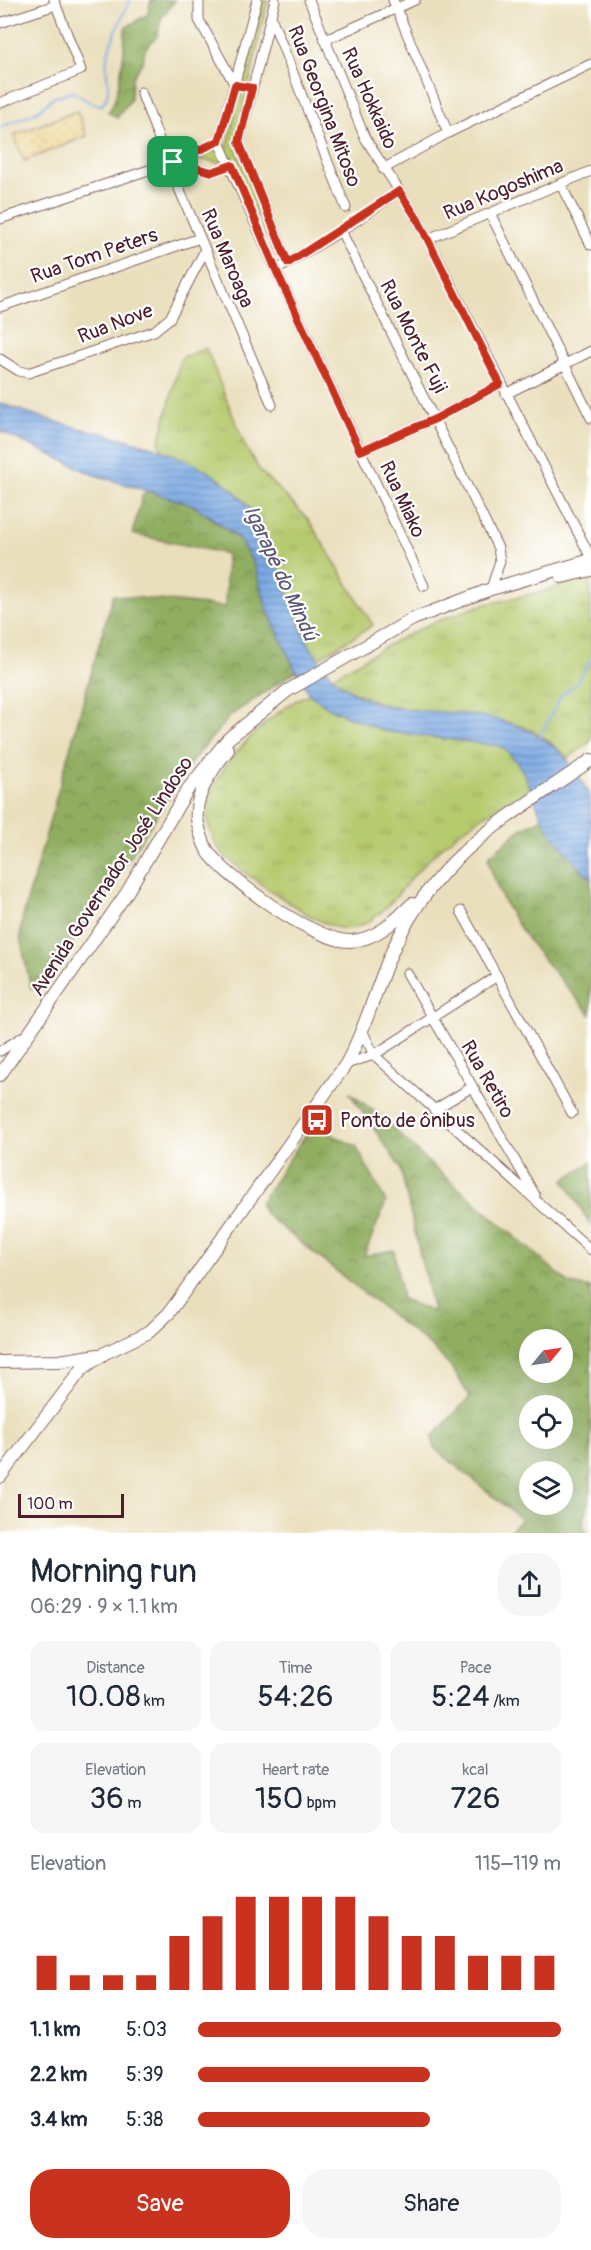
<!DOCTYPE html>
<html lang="en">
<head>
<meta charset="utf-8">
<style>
  body { margin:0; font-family:Pangolin,sans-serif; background:#f6f6f7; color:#1f2937; height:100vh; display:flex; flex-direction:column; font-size:22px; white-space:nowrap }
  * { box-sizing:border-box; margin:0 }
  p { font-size:20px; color:#747a83 }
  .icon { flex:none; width:33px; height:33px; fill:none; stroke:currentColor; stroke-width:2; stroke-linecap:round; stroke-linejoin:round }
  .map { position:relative; height:1533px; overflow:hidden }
  .side { display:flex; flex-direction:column; background:#fff; flex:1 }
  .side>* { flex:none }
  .needle { width:39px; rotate:60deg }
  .fabs { position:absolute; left:519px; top:1329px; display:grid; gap:12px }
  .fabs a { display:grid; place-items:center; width:54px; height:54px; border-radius:50%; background:#fff; box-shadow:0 6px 24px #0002; font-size:30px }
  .scale { position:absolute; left:18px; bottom:15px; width:106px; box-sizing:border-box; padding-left:6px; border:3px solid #4a1f2b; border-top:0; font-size:16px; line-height:21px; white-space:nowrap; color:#4a1f2b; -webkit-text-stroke:4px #fff; paint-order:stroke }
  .pin { position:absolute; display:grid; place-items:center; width:51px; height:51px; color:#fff; margin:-26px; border-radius:12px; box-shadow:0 3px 9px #0006 }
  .round { display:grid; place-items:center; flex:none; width:63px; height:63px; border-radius:24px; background:#f6f6f7 }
  .summary { display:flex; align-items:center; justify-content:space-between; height:102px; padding:0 30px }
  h1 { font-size:33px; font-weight:600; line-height:45px }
  .stats { display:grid; grid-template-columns:repeat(3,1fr); gap:9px; height:102px; padding:6px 30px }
  .stats div { display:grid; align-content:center; border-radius:15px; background:#f6f6f7; text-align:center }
  .stats b { font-size:30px; font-weight:600 }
  .stats small { font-size:16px; font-weight:400 }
  .stats p { font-size:16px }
  .chart { height:168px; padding:12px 30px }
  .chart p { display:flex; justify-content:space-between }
  .chart svg { width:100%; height:108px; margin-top:6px; stroke:#c8321e; stroke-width:6 }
  .button { display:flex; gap:12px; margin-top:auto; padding:12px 30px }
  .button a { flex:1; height:69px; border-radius:24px; background:#c8321e; color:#fff; font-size:24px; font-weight:600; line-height:69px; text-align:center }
  .button a+a { background:#f6f6f7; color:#1f2937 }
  ul { padding:0 30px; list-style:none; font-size:20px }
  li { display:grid; grid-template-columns:96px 72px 1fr; align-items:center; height:45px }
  li i { height:15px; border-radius:8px; background:#c8321e }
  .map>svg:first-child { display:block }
  .grass { fill:url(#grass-tufts); stroke:#80744c; stroke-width:1.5 }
  .forest { fill:url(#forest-crowns); stroke:#6d6646; stroke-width:1.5; fill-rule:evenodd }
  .sand { fill:url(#sand-dots); stroke:#9c7c64; stroke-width:1.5 }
  .park { fill:#b6ca6e; stroke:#80744c; stroke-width:1.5 }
  .water { fill:url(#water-rules); stroke:#616386; stroke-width:1.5 }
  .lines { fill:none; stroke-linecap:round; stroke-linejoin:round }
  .stream { stroke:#78a7e2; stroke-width:2 }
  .minor-casing { stroke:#82625e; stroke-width:11 }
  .major-casing { stroke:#82625e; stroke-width:14 }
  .minor { stroke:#fff; stroke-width:9 }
  .major { stroke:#fff; stroke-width:12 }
  .route-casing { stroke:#fff; stroke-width:12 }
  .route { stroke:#c8321e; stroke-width:8 }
  .labels { text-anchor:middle; stroke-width:4.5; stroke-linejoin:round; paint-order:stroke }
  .street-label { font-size:20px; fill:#4a1f2b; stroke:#fff }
  .poi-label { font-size:20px; fill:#4a1f2b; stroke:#fff; text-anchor:start }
  .water-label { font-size:21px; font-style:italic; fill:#5c5574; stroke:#fff }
</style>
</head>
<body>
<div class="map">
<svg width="591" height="1533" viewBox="0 0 591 1533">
  <defs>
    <pattern id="grass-tufts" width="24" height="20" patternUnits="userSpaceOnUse" patternTransform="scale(1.5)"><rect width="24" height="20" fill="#b6ca6e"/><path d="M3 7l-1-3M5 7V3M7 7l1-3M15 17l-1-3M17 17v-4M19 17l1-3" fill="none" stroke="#9ead5f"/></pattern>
    <pattern id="forest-crowns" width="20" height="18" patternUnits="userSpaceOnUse" patternTransform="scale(1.5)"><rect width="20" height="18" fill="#90ae61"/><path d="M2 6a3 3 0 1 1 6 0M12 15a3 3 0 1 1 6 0" fill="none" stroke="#788d50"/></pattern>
    <pattern id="sand-dots" width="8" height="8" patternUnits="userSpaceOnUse" patternTransform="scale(1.5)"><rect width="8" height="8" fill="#eeda9e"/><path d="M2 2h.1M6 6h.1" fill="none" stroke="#cebb88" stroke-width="1.8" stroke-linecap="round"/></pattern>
    <pattern id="water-rules" width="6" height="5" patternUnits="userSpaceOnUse" patternTransform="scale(1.5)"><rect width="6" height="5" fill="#78a7e2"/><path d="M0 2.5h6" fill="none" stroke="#6487b7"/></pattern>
  </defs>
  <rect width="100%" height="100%" fill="#fff"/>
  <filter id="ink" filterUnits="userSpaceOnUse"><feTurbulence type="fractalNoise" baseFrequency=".0167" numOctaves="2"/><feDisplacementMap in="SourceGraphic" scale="12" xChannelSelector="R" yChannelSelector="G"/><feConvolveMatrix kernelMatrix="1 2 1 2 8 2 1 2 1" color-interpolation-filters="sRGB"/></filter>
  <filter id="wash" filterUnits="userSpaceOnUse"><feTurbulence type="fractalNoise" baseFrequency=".008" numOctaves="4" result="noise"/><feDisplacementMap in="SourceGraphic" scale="24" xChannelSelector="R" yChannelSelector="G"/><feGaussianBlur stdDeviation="1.35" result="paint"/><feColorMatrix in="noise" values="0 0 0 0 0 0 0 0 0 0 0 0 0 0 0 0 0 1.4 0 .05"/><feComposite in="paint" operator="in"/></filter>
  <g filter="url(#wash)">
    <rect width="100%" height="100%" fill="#eadfbc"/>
    <g class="grass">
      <path d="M206,348l39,98 15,25 48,48 65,106 -57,35c-9,-21 -20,-42 -28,-64 -14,-36 -24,-79 -54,-105 -21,-19 -47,-30 -72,-41l-3,-7 22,-85z"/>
      <path d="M591,576v165l-23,17c-10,-9 -21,-20 -33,-26 -10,-6 -23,-8 -35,-11 -63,-15 -113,0 -168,-44l63,-36 37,-18 46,-17 67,-15z"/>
      <path d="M309,694l24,16 51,21 116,15c16,11 24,24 30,42 -21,14 -45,26 -66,41 -16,11 -33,28 -47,43 -19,20 -35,48 -64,56 -17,5 -48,-15 -62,-24 -18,-12 -65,-41 -75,-59 -8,-14 -12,-38 -5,-53 15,-36 63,-83 98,-98z"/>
    </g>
    <g class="forest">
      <path d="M151,0h24l-14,18 -3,17 -13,14 -2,12 -11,17 -1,21 -14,19 -9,-6c12,-13 17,-65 17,-84l23,-14z"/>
      <path d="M150,490l43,15 46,34 15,25 13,45 29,62 -66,45 -37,44 -85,131 -34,49 -40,49 -3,-1 -11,-51 2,-17 91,-325 112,12 2,-53 -95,-20 11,-40z"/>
      <path d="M543,818l48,61v136c-40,-48 -90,-95 -103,-158l33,-28z"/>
      <path d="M349,1092l35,27 44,43 142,122 21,4v202l-8,35 4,8h-79l13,-14 -87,-71 -2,-11 38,-40 -16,-26 -20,-22 -169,-135 -5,-11 52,-78 44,21 30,56 -22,54 30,-6 8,49 31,13 -33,-145zM530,1340h32v32h-32zM530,1406h32v32h-32zM530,1472h32v32h-32z"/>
      <path d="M591,1162v64l-27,-46z"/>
    </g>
    <path class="sand" d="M77,111l10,25 -63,25 -10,-26z"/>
    <path class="park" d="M262,0h6l-33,146 47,108 -6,5 -45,-101 -5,-2 -6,7 -34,-6 30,-10 10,5z"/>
    <path class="water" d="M0,403c33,12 66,23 100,30 47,11 99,25 135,59 56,53 47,148 110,195 28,22 65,23 99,25 65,4 120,21 146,86 1,12 1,64 1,81 -18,-18 -37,-40 -49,-62 -13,-27 -16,-53 -42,-71l-116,-15 -51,-21 -24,-16 -13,-23 -29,-62 -13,-45 -15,-25 -11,-10 -35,-24 -101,-31 -92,-43z"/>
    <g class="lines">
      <g class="stream">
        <path d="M0,128l38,-17 16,-14 19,-5 20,12 9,1c12,-14 2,-30 5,-47 1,-11 17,-46 23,-58"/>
        <path d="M539,738l23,-44 12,-8 17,-27"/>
      </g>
    </g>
  </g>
  <g filter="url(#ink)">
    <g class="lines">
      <defs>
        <g id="minor">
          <path d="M199,0v20l31,56 5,9 17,3"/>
          <path d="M257,0l-38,142 57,128 148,316"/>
          <path d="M275,0l-36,142 49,121"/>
          <path d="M309,0l56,138 53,82 173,338"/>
          <path d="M393,0l55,133"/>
          <path d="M271,17l75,191"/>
          <path d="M0,23l56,-18"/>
          <path d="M325,40l90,-40"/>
          <path d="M141,92l27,71 104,242"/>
          <path d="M0,103l81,-33 -27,-70"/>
          <path d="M173,162l39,10 20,-7"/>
          <path d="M383,169l65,-36 143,-69"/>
          <path d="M561,185l30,60"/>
          <path d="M491,215l100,203"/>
          <path d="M0,219l173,-57 46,-20"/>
          <path d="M341,231l157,317 2,13 -9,28"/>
          <path d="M428,239l163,-68"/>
          <path d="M283,266l58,-35 58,-40"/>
          <path d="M0,307l200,-69"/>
          <path d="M0,359l19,12 9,2 126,-42 16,-13 35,-68"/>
          <path d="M506,394l85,-43"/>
          <path d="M360,451l75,-32 65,-35"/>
          <path d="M461,911l111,202"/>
          <path d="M407,973l128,222"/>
          <path d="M363,1032l11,23 217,195"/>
          <path d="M0,1051l24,-15"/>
          <path d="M346,1064l28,-9 123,-79"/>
          <path d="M434,1110l38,-23"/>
        </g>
        <g id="major">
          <path d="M562,577l29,-7"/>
          <path d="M228,750c-15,18 -34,44 -31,69 2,11 5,21 10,31 18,28 110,93 144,91 26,-2 44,-20 61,-37"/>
          <path d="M0,1075l126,-181 62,-105 40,-50 59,-48 126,-72 78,-30 100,-29"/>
          <path d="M0,1362l59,-1 39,-6"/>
          <path d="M0,1477l82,-108 23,-16 44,-21 20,-19 177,-249c22,-39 31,-83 51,-123 45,-91 114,-125 194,-181"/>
        </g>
      </defs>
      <use href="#minor" class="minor-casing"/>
      <use href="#major" class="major-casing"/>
      <use href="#minor" class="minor"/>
      <use href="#major" class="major"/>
    </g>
  </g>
  <g class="lines" filter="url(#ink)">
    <defs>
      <path id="route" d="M235,85l17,3 -13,54 49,121 111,-72 19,29 82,164 -65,35 -75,32 -84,-181 -44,-105 -20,7 -39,-10 46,-21z"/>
    </defs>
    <use href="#route" class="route-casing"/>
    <use href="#route" class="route"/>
  </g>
  <defs>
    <symbol id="bus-square" viewBox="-11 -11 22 22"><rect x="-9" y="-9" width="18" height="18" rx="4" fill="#c8321e" stroke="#fff"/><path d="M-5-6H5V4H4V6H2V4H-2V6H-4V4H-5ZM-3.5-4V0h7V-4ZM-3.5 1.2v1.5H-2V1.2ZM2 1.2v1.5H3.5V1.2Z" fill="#fff"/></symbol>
  </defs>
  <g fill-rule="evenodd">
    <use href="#bus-square" x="298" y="1101" width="38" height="38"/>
  </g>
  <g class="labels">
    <g class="street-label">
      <text transform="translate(370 98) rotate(66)" y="7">Rua Hokkaido</text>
      <text transform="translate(325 106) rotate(69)" y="7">Rua Georgina Mitoso</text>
      <text transform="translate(503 189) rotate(-23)" y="7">Rua Kogoshima</text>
      <text transform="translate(94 255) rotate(-19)" y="7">Rua Tom Peters</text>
      <text transform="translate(228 258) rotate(67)" y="7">Rua Maroaga</text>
      <text transform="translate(115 323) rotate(-21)" y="7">Rua Nove</text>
      <text transform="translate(414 336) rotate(63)" y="7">Rua Monte Fuji</text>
      <text transform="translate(403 499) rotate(65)" y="7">Rua Miako</text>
      <text transform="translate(111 876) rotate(-57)" y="7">Avenida Governador José Lindoso</text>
      <text transform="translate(488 1079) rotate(60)" y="7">Rua Retiro</text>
    </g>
    <g class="poi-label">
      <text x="340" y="1127">Ponto de ônibus</text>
    </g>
    <g class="water-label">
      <text transform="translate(281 573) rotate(65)" y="7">Igarapé do Mindú</text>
    </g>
  </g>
</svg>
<div class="fabs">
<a><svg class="needle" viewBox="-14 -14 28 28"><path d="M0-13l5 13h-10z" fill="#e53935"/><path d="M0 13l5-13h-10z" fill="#747a83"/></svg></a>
<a><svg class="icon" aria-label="locate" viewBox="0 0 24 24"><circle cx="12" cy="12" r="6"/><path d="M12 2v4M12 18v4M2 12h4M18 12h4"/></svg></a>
<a><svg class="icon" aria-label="layers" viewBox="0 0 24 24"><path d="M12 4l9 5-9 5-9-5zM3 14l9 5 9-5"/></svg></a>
</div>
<div class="scale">100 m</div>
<div class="pin" style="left:173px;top:162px;background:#1e9e55"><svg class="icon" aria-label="arrive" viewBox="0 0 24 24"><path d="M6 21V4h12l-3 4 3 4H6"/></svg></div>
</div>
<section class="side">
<div class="summary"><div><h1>Morning run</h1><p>06:29 · 9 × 1.1 km</p></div><a class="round"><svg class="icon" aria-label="share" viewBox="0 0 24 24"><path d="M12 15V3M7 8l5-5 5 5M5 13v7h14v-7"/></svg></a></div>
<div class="stats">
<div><p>Distance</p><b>10.08<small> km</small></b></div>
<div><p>Time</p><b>54:26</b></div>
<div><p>Pace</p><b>5:24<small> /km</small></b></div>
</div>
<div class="stats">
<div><p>Elevation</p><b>36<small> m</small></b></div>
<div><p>Heart rate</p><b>150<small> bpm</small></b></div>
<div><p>kcal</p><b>726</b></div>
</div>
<div class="chart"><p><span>Elevation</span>115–119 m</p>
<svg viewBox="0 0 160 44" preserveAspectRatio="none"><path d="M5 44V30M15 44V38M25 44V38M35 44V38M45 44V22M55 44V14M65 44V6M75 44V6M85 44V6M95 44V6M105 44V14M115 44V22M125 44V22M135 44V30M145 44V30M155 44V30"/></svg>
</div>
<ul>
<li><b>1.1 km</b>5:03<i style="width:100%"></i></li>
<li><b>2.2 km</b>5:39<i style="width:64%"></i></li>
<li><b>3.4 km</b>5:38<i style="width:64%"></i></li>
</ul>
<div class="button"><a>Save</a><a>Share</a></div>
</section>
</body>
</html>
